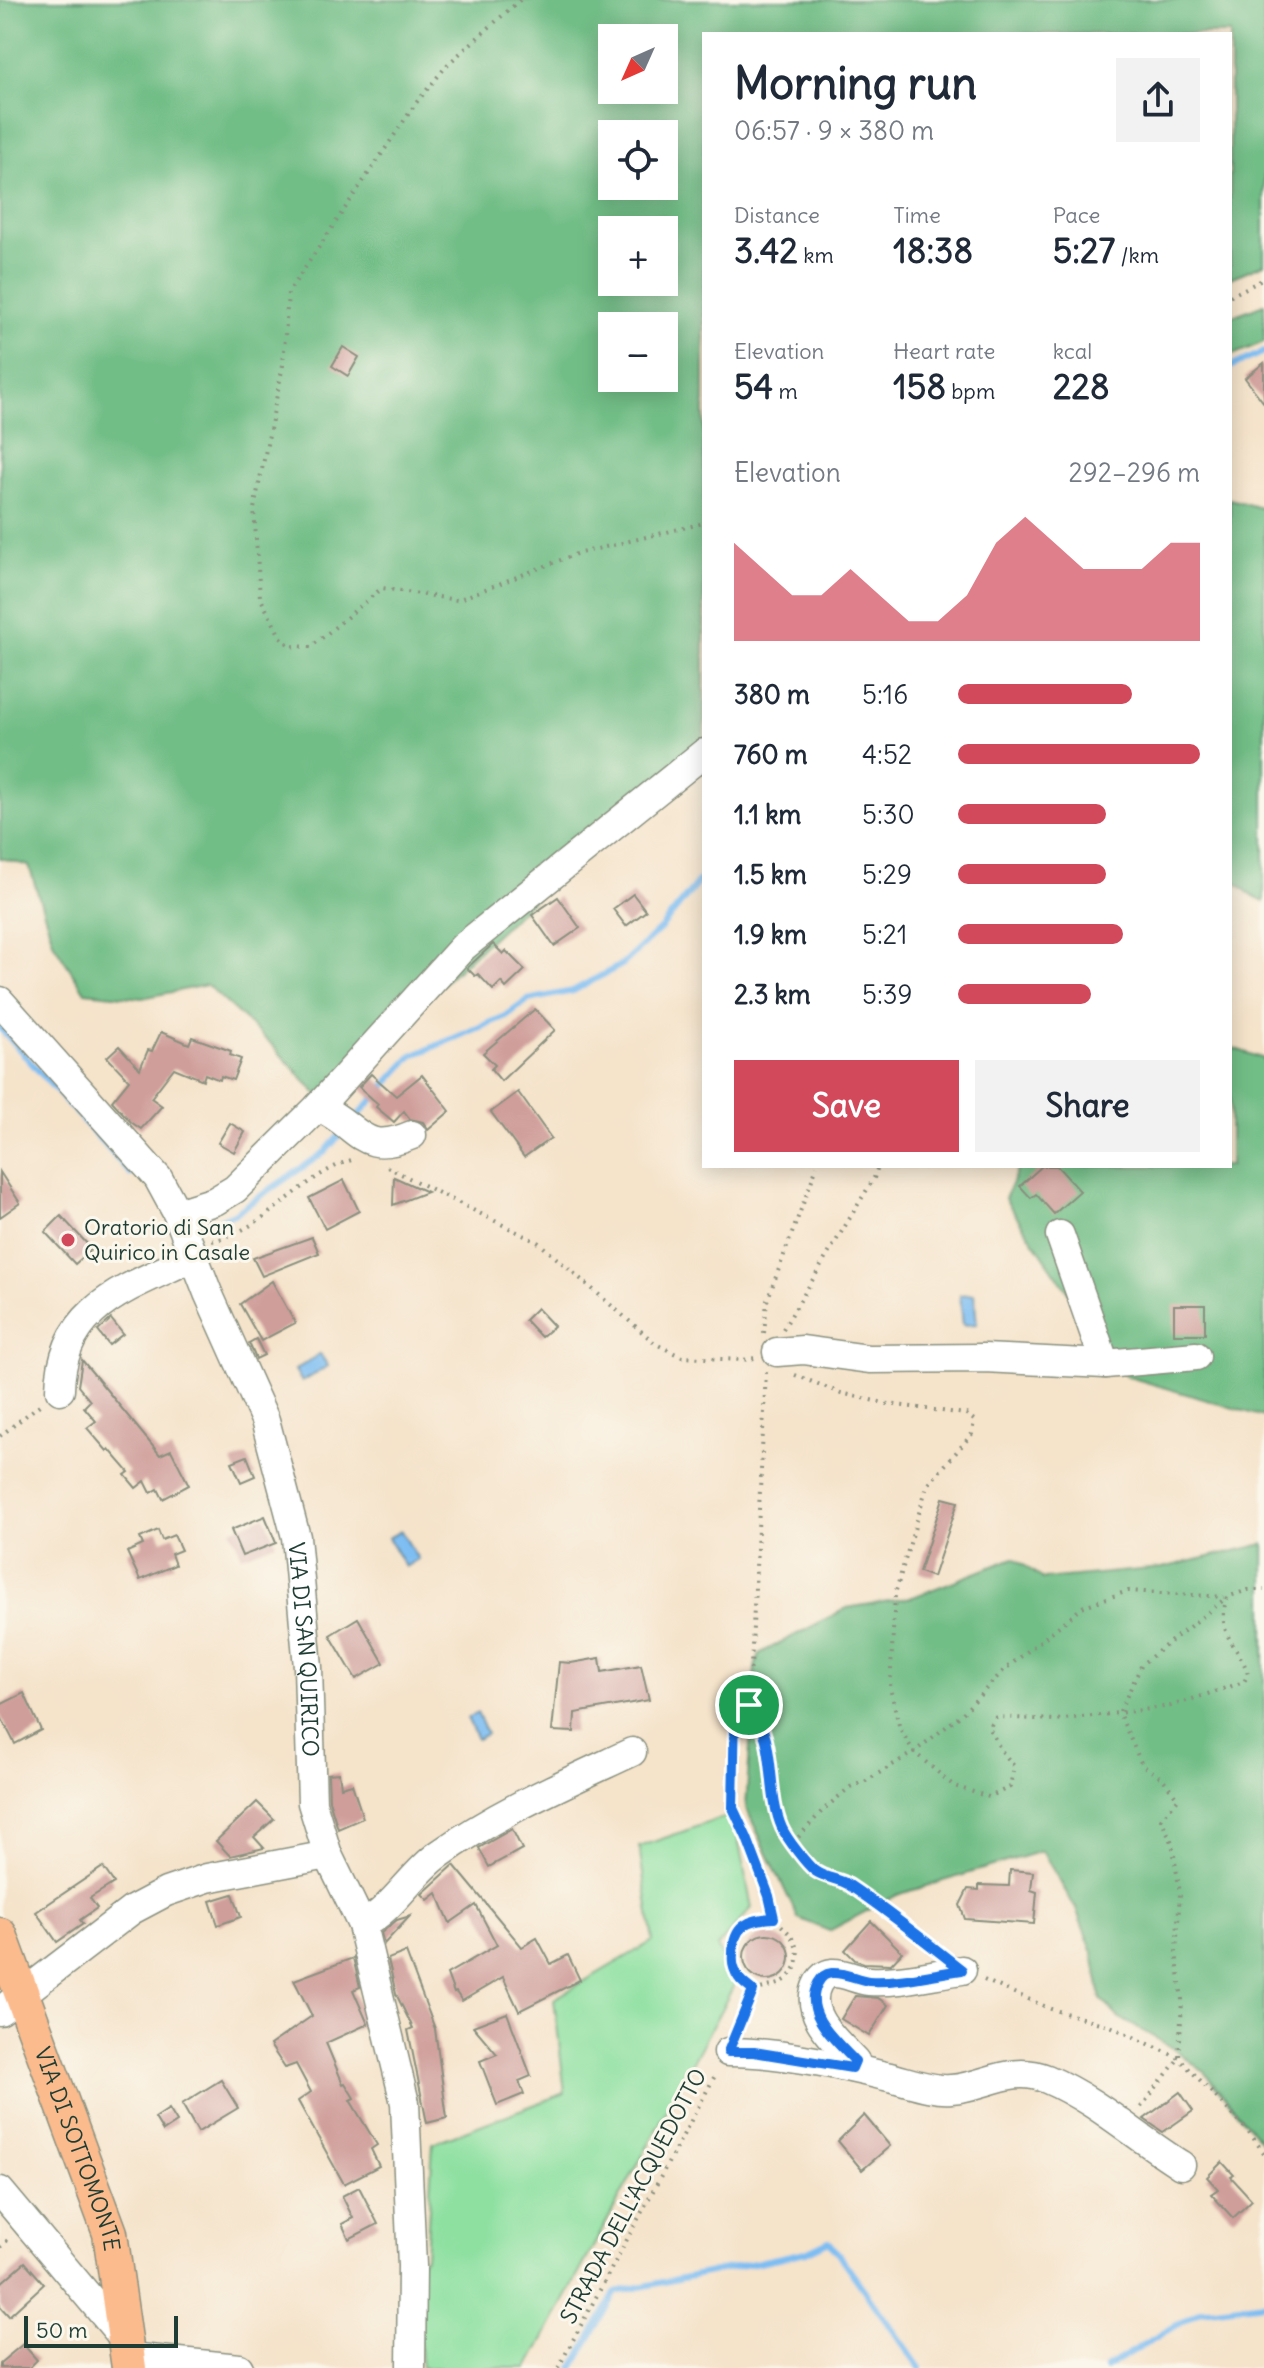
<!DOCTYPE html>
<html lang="en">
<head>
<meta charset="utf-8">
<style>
  body { margin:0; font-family:Delius,sans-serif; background:#f2f2f3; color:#1f2937; height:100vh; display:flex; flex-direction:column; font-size:30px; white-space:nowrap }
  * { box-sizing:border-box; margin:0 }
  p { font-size:26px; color:#747a83 }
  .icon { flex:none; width:44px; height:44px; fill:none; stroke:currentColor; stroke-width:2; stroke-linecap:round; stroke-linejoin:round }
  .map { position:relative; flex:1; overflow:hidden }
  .details { position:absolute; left:702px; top:32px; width:530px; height:1136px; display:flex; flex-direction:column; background:#fff; border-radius:0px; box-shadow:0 4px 20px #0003 }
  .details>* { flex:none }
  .needle { width:52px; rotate:225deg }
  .fabs { position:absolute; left:598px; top:24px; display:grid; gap:16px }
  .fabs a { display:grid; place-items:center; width:80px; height:80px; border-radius:0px; background:#fff; box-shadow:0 4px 20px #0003; font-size:40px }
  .scale { position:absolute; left:24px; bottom:20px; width:154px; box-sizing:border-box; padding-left:8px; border:4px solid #1f3d34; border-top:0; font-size:22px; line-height:28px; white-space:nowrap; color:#1f3d34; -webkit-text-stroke:6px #fbf7ec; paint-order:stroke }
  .pin { position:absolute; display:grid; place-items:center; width:68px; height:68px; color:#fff; margin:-34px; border:4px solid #fff; border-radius:50%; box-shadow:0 2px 8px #0007 }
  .round { display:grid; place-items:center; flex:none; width:84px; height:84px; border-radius:0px; background:#f2f2f3 }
  .summary { display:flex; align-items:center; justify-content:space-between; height:136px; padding:0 32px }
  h1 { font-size:44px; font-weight:700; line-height:60px }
  .figures { display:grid; grid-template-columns:repeat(3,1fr); gap:12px; height:136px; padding:8px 32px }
  .figures div { display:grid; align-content:center }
  .figures b { font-size:34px; font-weight:700 }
  .figures small { font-size:22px; font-weight:400 }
  .figures p { font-size:22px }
  .chart { height:224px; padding:16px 32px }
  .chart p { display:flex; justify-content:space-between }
  .chart svg { width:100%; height:144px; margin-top:8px; fill:#d1495b; opacity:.7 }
  .action { display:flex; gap:16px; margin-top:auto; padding:16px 32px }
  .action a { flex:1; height:92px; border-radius:0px; background:#d1495b; color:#fff; font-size:32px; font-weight:700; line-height:92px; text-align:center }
  .action a+a { background:#f2f2f3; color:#1f2937 }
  ul { padding:0 32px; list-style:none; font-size:26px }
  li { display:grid; grid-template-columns:128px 96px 1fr; align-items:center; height:60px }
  li i { height:20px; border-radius:10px; background:#d1495b }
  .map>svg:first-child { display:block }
  .green { fill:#8ee0a1; stroke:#568e6a; stroke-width:2 }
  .forest { fill:#72be87; stroke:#487e5e; stroke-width:2; fill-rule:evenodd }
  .water { fill:#7dbdf2; stroke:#4e7d93; stroke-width:2 }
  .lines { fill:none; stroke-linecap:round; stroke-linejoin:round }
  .stream { stroke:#7dbdf2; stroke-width:6 }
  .building { fill:#cf9d9a }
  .minor-casing { stroke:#8a907f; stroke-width:31 }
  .major-casing { stroke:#8a907f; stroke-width:37 }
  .path { stroke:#8a907f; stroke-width:4; stroke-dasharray:2 6; stroke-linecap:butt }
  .minor { stroke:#fff; stroke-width:28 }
  .major { stroke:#fbbb8d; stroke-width:34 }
  .route-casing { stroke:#fff; stroke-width:16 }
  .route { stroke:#1a73e8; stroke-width:10 }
  .poi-dot { fill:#d1495b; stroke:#fbf7ec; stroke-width:3 }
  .labels { text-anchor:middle; stroke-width:6; stroke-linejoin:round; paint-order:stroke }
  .poi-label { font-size:22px; fill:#1f3d34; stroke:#fbf7ec; text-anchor:start }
  .street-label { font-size:22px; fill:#1f3d34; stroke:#fbf7ec }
</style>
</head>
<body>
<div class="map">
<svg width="1264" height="2368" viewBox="0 0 1264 2368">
  <rect width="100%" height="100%" fill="#fbf7ec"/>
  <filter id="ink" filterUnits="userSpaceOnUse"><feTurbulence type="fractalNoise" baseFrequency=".0125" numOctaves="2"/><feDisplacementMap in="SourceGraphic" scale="16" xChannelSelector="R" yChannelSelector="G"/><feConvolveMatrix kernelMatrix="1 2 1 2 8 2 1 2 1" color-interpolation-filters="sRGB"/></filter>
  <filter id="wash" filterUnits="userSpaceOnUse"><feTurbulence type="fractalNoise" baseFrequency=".006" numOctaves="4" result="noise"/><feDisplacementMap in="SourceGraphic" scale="32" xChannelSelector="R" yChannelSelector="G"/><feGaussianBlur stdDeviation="1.8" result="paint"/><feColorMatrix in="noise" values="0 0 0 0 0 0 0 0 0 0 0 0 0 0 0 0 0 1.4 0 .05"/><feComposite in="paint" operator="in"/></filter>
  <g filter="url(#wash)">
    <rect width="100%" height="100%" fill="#f5e3ca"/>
    <path class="green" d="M733,1814l19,94 -35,39 21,31 -210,390h-106l-10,-102 14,-10 7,-113 132,-50 -11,-94 99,-58 -14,-94z"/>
    <g class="forest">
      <path d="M0,0h1264v264l-34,14v-244h-526v715l-37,27 -347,321 -48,-52 -65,-60 -65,13 -57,-6 -31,-48 -25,-78 -29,-8zM612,38h52v52h-52zM612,134h52v52h-52zM612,230h52v52h-52zM612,326h52v52h-52z"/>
      <path d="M1264,304v38l-34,14v-39z"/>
      <path d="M1230,499l34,10v393l-12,-6 -22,-19z"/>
      <path d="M1230,1047l34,12v358l-139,-41 -120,-177 14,-33h211z"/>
      <path d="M1264,1544v601l-60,-73 -31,-24 -55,-31 -17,-18 -8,-46 -17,-44 -34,-58 -145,44 -68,36 -31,-13 -52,-110 9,-140 4,-14 88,-46 66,-11 101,-39 29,21 119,-11z"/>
    </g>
    <g class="water">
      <path d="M974,1294l3,30 -14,1 -3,-30z"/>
      <path d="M320,1354l8,12 -26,16 -7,-12z"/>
      <path d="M401,1531l17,28 -13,8 -17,-29z"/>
      <path d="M477,1713l10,21 -10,5 -10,-21z"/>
    </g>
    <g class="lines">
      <g class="stream">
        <path d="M1230,367l34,-15"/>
        <path d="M0,1028l131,146"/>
        <path d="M354,1120l58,-64 94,-40 22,-16 45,-9 50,-27 38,-36 43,-53"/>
        <path d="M202,1222l16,-2 16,-6 91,-62 18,-21"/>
        <path d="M573,2368l43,-76 190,-40 23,-11 91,127"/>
        <path d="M1105,2368l95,-57 64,-8"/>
      </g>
    </g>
    <g id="blocks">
      <g class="building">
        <path d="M343,347l16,10 -11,19 -16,-10z"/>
        <path d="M1264,363v40l-19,-25z"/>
        <path d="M633,894l13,17 -20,15 -13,-17z"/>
        <path d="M558,897l22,31 -26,18 -22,-31z"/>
        <path d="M493,944l10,10 3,-3 19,19 -19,18 -5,-6 -8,8 -15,-16 -3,2 -8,-8z"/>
        <path d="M535,1009l20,21 -54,51 -10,-12 4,-4 -12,-12z"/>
        <path d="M161,1032l28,12 3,-7 39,14 -1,4 11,4 -8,21 -12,-4 -1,4 -15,-6 -2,6 -29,-12 -23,30 11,8 -21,23 -10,-7 -19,-21 17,-21 -22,-23 12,-11 21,23 8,-19 4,1z"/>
        <path d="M371,1074l25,22 26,-21 28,36 -22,19 -5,-8 -13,-3 -6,-8 -10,11 -18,-15 2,-3 -19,-17z"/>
        <path d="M518,1092l33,46 -27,19 -33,-45z"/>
        <path d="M230,1123l15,9 -11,20 -16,-9z"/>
        <path d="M1042,1166h15l23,25 -26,23 -18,-20 -5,4 -11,-12z"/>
        <path d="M0,1172l20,31 -20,14z"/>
        <path d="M394,1177l33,15 -34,13z"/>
        <path d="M344,1180l15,31 -34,18 -16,-31z"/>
        <path d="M61,1216l31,33 -17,15 -30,-32z"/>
        <path d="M312,1237l7,16 -57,23 -9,-18z"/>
        <path d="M272,1281l23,42 -34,18 -21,-37z"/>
        <rect x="1174" y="1305" width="31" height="29"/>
        <path d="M537,1308l17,18 -13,11 -16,-17z"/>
        <path d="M111,1319l12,15 -14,11 -11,-14z"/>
        <path d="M256,1339l8,16 -8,4 -7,-16z"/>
        <path d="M82,1360l78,95 11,-5 18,35 -26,14 -5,-10 -7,4 -6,-12 -9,7 -11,-13 4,-3 -20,-23 -2,2 -20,-23 9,-7 -12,-14 6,-6 -12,-15z"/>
        <path d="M247,1456l8,20 -14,6 -9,-20z"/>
        <path d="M943,1498l15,4 -25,75 -14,-5z"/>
        <path d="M265,1516l11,27 -34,13 -11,-26z"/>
        <path d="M158,1530l4,10 12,-5 7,15 -10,4 4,11 -35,15 -13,-28 16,-7 -3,-7z"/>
        <path d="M358,1618l26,45 -28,16 -26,-44z"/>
        <path d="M600,1658l2,14 39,-7 8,35 -74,13 -1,19 -22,-1 7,-69 12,1z"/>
        <path d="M24,1693l17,37 -26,14 -15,-29v-10z"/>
        <path d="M339,1773l2,14 11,-3 11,34 -25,11 -9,-29 -1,-26z"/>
        <path d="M257,1802l17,17 -20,18 10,11 -34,8 -14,-15z"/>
        <path d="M512,1829l10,20 -33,18 -10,-19z"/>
        <path d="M454,1865l68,82 15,-9 14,26 17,-9 12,25 -61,31 -16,-34 -41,24 -6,-9 -2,1 -7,-19 50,-29 -21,-40 -26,18 -13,-30 -9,7 -6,-6z"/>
        <path d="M103,1867l11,16 -24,15 7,10 -17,12 3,4 -26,18 -21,-30z"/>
        <path d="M1010,1870l23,2 -2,18 6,2 -3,32 -69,-5 -5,-14 8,-16 11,1v-5l30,1z"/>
        <path d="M233,1894l8,23 -23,8 -8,-24z"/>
        <path d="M410,1916l-26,28 -3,-11 16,-13z"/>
        <path d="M871,1921l31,31 -11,12 -27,-1 -9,-3 -10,-10z"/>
        <circle cx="767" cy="1957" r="23"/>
        <path d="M406,1952l29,77 12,89 -20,5 -19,-93 5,-2 -17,-34 -8,-35z"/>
        <path d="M353,1958l7,29 -7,3 15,34 -42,19 17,41 2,-1 9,15 -4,2 27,45 -6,4 8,17 -35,18 -46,-83 13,-9 -15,-28 -11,4 -15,-23 42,-29 -18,-36z"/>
        <path d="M855,1996l23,2 10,7 -19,31 -28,-17z"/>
        <path d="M507,2013l24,63 -12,5 5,13 -27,11 -17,-44 17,-7 -24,-28z"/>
        <path d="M221,2080l17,28 -40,24 -16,-28z"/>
        <path d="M1180,2092l13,19 -30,21 -19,-13z"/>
        <path d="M169,2109l8,13 -14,9 -8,-13z"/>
        <path d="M864,2115l26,31 -28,24 -24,-29z"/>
        <path d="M1222,2162l12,13 -3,2 21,23 -19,18 -22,-24 7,-5 -11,-12z"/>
        <path d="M359,2187l19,37 -29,15 -7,-15 11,-6 -11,-22z"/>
        <path d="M25,2262l19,22 -35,32 -9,-10v-22z"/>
        <path d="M23,2344l14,16 -8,8h-29v-5z"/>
      </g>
    </g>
  </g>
  <g filter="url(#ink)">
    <use href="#blocks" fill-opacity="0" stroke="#8a907f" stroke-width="2"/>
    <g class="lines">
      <defs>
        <g id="minor">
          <path id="s1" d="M0,1001l158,177 19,35 31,80 57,127 31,117 12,130 4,136 16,52 34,70 43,178 7,163 -1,102"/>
          <path d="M318,1107c42,18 42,50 94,28"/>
          <path d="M177,1213l38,-12 20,-12 83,-82 145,-160 241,-194"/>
          <path d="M1060,1235l45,129"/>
          <path d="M777,1352l26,-2 66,9 115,-1 121,6 91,-8"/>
          <path d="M60,1390c1,-84 69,-102 133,-133"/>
          <path d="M362,1925c31,-16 48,-49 76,-70 60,-43 128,-72 194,-103"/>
          <path d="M0,2011l132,-101 34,-18 41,-14 121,-23"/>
          <path d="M728,2052c52,0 106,12 157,24 20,4 46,15 66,13 34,-2 60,-25 96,-10 49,21 89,58 134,86"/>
          <path d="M852,2068l3,-7c-20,-21 -53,-48 -37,-78 4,-6 7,-9 14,-10 13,-1 24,7 37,8 30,2 63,-7 93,-11"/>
          <path d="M0,2191l126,150"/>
          <path d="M129,2357l110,11"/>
        </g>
        <g id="major">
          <path id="s2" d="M0,1935l110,298 19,135"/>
        </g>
      </defs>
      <use href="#minor" class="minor-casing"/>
      <use href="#major" class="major-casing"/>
      <g class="path">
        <path d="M520,0l-72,64 -32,39 -128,190 -5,72 -29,144 6,88 20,39 10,10 21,1 71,-59 75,12 119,-46 128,-31"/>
        <path d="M1230,296l34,-17"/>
        <path d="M387,1167l152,76 117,101 26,13 61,3 12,-2"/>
        <path d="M212,1241c57,-12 94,-71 144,-82"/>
        <path d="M783,1329l91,-151 4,-12"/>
        <path d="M764,1333l3,-32 50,-135"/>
        <path d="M795,1375l46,18 47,11 78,10 8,6 -2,14 -45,52 -32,108 -5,94 10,41 14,23 40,34 35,11 21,-10 4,-21 -13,-16 -12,-22 7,-11 59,3 64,-7 52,-7 73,-24 4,-8c-9,-30 -33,-37 -21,-77l21,-7h16"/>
        <path d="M0,1436l42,-33"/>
        <path d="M749,1705c29,35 16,83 33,122 4,11 24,37 32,44 11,8 23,6 34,13 31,20 60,43 88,66"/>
        <path d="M793,1843l30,-33 27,-23 16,-6 48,-29 46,-36 44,-46 80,-64 44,-15 96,6"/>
        <path d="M984,1980l67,29 59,17 69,32 70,74 15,21"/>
        <path d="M753,1991c-4,-4 -11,-8 -14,-13 -5,-7 -7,-16 -6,-24 0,-28 16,-35 41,-36"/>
        <path d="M739,2028l14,-37 26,-7 8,-5 9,-12 2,-17 -8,-16 -16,-16 -5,-22 -22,-58 -14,-30 2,-100 14,-3 17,-333"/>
        <path d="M1141,2107l38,-49 3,-58 -6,-48 4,-59 -8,-51 -11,-23 17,-20 -15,-20 -21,-14 -23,-52 23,-49 84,-66"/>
        <path d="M0,2247l10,-9"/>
        <path d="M558,2368l159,-296"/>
      </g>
      <use href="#minor" class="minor"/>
      <use href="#major" class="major"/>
    </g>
  </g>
  <g class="lines" filter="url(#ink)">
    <defs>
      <path id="route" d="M749,1705c30,36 16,85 33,123 5,11 25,37 33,43 11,8 24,7 34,14 39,26 76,56 113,85 -30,4 -63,13 -93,11 -12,-1 -24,-9 -37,-8 -7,1 -10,3 -14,10 -16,30 17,57 37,78l-3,7 -98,-16h-26l25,-61c-4,-4 -11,-8 -14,-13 -5,-7 -7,-16 -6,-24 0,-28 15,-35 41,-36l-5,-22 -22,-58 -14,-30 2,-100z"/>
    </defs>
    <use href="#route" class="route-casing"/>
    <use href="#route" class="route"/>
  </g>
  <circle class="poi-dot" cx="68" cy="1240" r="8"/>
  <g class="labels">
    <g class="poi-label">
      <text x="84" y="1235">Oratorio di San<tspan x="84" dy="25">Quirico in Casale</tspan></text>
    </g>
    <g class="street-label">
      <text dy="8" stroke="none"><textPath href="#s1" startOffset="736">VIA DI SAN QUIRICO</textPath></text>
      <text dy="8" stroke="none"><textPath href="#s2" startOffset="228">VIA DI SOTTOMONTE</textPath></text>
      <text transform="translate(633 2196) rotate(-62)" y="8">STRADA DELL'ACQUEDOTTO</text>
    </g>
  </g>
</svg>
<div class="fabs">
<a><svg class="needle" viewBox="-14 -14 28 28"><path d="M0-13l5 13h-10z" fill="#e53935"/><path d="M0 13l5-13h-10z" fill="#747a83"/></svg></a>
<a><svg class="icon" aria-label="locate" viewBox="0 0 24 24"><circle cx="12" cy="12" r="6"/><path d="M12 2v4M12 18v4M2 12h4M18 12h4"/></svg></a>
<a>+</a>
<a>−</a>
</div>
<div class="scale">50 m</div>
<div class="pin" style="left:749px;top:1705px;background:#1e9e55"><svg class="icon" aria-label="arrive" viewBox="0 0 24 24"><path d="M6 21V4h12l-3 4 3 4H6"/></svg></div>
<section class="details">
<div class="summary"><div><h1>Morning run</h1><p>06:57 · 9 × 380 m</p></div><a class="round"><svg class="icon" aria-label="share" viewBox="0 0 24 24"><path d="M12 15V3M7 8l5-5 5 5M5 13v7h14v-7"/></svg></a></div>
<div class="figures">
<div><p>Distance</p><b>3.42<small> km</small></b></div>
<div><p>Time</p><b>18:38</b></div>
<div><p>Pace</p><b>5:27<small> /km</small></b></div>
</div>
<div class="figures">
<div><p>Elevation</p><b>54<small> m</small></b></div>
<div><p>Heart rate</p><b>158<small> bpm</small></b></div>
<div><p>kcal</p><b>228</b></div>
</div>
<div class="chart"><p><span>Elevation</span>292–296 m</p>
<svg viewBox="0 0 160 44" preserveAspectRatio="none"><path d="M0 44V14L10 22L20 30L30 30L40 22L50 30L60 38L70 38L80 30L90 14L100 6L110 14L120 22L130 22L140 22L150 14L160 14V44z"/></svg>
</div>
<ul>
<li><b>380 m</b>5:16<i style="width:72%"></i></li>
<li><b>760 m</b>4:52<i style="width:100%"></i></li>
<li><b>1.1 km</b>5:30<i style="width:61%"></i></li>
<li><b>1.5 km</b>5:29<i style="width:61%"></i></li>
<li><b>1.9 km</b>5:21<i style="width:68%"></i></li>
<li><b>2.3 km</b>5:39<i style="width:55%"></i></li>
</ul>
<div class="action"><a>Save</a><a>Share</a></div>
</section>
</div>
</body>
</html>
